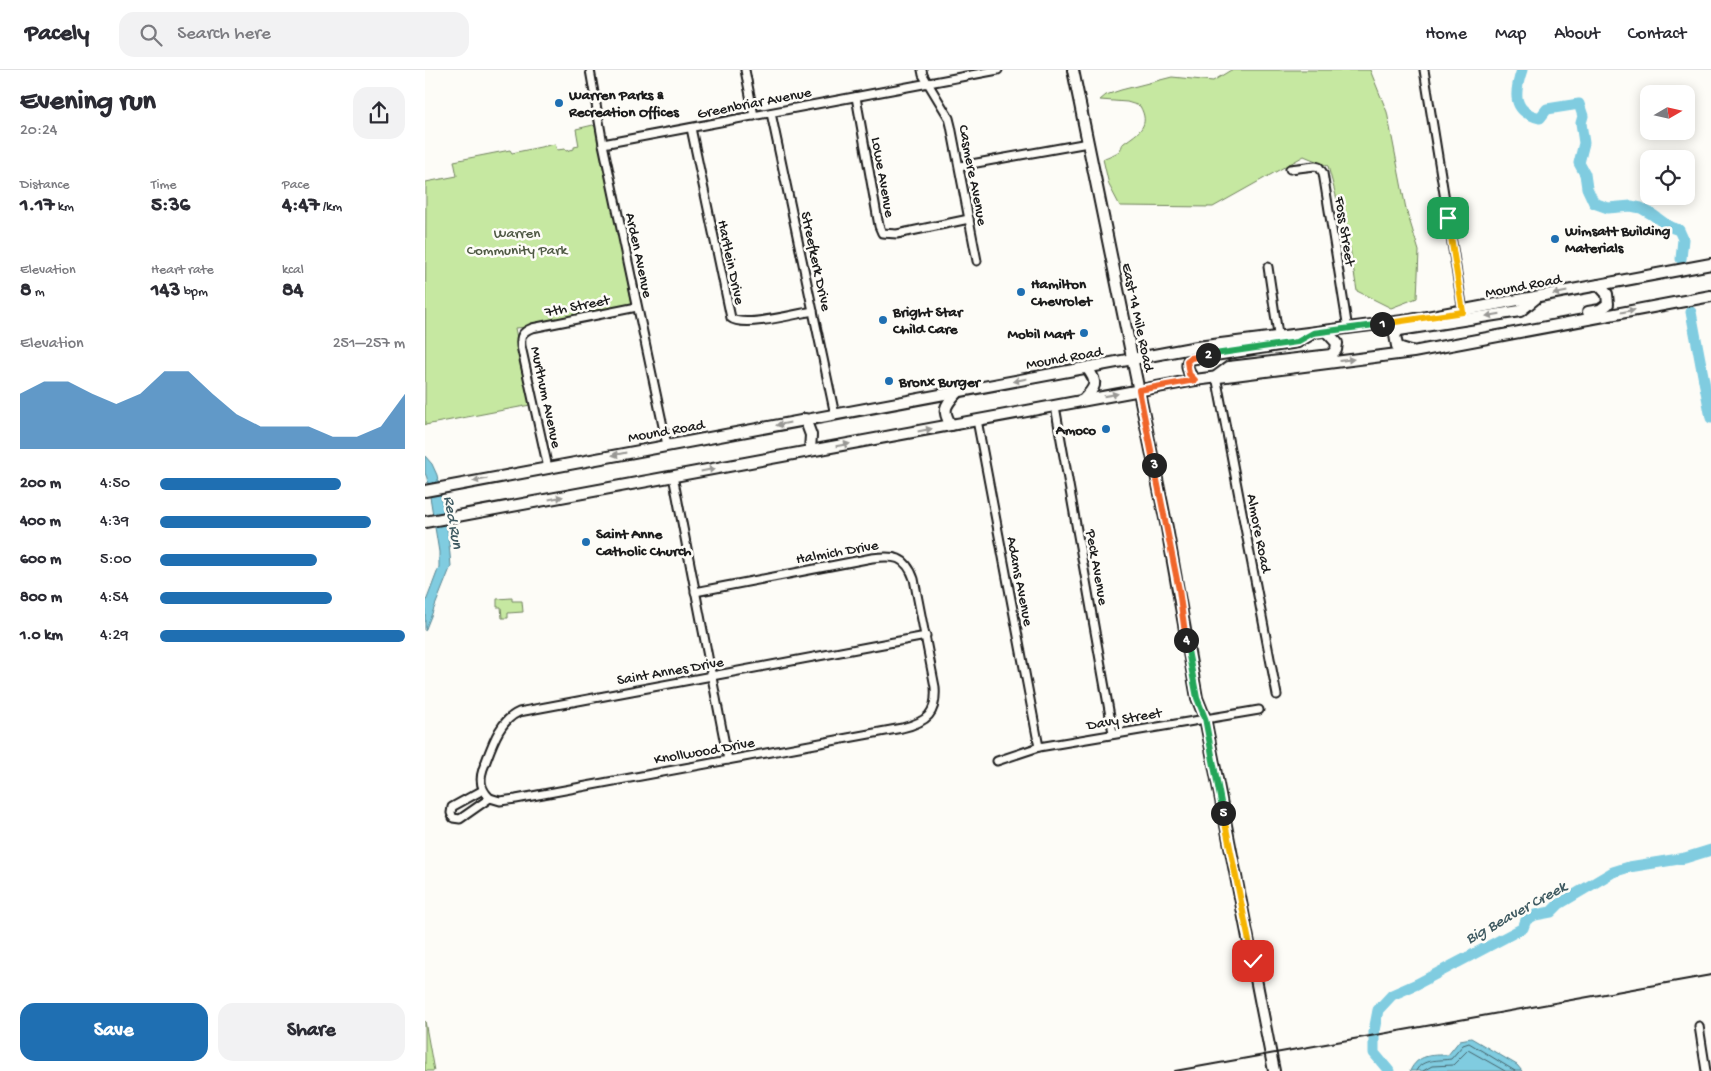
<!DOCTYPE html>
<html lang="en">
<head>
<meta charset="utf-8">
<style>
  body { margin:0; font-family:"Gochi Hand",sans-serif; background:#f2f2f3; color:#2b2b33; height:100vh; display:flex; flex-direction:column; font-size:19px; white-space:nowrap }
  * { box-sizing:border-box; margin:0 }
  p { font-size:16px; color:#7c7c81 }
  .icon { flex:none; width:28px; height:28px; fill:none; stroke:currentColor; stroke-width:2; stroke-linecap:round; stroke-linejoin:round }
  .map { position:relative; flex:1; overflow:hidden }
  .sheet { display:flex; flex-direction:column; background:#fff; width:425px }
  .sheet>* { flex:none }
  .needle { width:32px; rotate:81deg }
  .controls { position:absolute; left:1215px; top:15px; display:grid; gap:10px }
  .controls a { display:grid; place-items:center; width:55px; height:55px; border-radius:10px; background:#fff; box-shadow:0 2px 12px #0003; font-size:25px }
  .pin { position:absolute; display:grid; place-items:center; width:42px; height:42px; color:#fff; margin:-21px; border-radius:10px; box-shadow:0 2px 8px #0006 }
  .km { position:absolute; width:25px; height:25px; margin:-12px; border-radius:50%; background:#222; color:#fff; font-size:14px; line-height:25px; text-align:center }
  .round { display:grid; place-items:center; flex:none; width:52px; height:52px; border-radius:15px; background:#f2f2f3 }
  .summary { display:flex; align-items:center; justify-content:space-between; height:85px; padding:0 20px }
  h1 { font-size:28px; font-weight:800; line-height:38px }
  .figures { display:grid; grid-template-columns:repeat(3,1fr); gap:8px; height:85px; padding:5px 20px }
  .figures div { display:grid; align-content:center }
  .figures b { font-size:21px; font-weight:800 }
  .figures small { font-size:14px; font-weight:400 }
  .figures p { font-size:14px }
  .chart { height:140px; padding:10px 20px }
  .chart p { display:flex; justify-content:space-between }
  .chart svg { width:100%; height:90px; margin-top:5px; fill:#1f6fb2; opacity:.7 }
  .cta { display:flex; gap:10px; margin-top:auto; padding:10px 20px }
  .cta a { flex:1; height:58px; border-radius:15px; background:#1f6fb2; color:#fff; font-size:20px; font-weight:800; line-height:58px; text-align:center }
  .cta a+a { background:#f2f2f3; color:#2b2b33 }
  ul { padding:0 20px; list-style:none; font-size:16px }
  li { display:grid; grid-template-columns:80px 60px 1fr; align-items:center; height:38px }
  li i { height:12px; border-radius:6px; background:#1f6fb2 }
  header { display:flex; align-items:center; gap:30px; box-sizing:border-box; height:70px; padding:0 25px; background:#fff; border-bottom:1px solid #e1e1e2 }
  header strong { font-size:24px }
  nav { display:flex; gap:28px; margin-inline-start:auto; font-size:18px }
  .search { width:350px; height:45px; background:#f2f2f3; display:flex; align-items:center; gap:12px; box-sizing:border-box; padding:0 18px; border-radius:15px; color:#7c7c81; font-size:19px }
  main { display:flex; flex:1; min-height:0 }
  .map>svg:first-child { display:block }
  .green { fill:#c6e8a1; stroke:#71825e }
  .water { fill:#80cce0; stroke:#588692 }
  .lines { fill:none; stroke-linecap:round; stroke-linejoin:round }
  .shore { stroke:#44626a; stroke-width:1 }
  .river { stroke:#80cce0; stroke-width:11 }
  .street-casing { stroke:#1c1c1c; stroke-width:11 }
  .secondary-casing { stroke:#1c1c1c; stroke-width:14 }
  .street { stroke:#fdfcf7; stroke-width:7 }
  .secondary { stroke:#fdfcf7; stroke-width:10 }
  .rail { stroke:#1c1c1c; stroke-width:2 }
  .oneway { fill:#989794 }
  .split-1-casing { stroke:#fff; stroke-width:10 }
  .split-2-casing { stroke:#fff; stroke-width:10 }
  .split-3-casing { stroke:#fff; stroke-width:10 }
  .split-4-casing { stroke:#fff; stroke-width:10 }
  .split-5-casing { stroke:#fff; stroke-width:10 }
  .split-6-casing { stroke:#fff; stroke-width:10 }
  .split-1 { stroke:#f5b400; stroke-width:6 }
  .split-2 { stroke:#22a559; stroke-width:6 }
  .split-3 { stroke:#f0652b; stroke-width:6 }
  .split-4 { stroke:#f0652b; stroke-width:6 }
  .split-5 { stroke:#22a559; stroke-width:6 }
  .split-6 { stroke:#f5b400; stroke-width:6 }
  .poi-dot { fill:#1f6fb2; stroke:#fdfcf7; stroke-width:2 }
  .labels { text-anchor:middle; stroke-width:5; stroke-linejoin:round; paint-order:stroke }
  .poi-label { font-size:15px; font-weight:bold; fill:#1c1c1c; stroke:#fdfcf7; text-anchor:start }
  .street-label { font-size:15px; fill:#1c1c1c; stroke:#fdfcf7 }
  .park-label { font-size:15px; fill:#4f5944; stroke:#fdfcf7 }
  .water-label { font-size:16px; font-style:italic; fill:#3f5a61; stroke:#fdfcf7 }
</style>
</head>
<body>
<header>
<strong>Pacely</strong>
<div class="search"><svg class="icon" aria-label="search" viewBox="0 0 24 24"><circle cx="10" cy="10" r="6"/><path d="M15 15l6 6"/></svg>Search here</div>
<nav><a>Home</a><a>Map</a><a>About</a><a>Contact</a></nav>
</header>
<main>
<section class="sheet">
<div class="summary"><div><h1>Evening run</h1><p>20:24</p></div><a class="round"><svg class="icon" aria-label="share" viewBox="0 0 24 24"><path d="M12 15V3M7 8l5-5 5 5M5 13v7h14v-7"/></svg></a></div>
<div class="figures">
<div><p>Distance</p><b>1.17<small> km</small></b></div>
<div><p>Time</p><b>5:36</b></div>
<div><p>Pace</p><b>4:47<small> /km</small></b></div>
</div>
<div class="figures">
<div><p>Elevation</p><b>8<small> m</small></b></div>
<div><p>Heart rate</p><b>143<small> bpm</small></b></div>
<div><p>kcal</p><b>84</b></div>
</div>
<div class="chart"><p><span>Elevation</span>251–257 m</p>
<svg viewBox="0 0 160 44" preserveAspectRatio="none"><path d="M0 44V17L10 11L20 11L30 17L40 22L50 17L60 6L70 6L80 17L90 27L100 33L110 33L120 33L130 38L140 38L150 33L160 17V44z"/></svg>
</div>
<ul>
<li><b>200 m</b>4:50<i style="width:74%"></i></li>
<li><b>400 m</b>4:39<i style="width:86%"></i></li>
<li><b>600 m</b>5:00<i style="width:64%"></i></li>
<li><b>800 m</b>4:54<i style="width:70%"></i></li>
<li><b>1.0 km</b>4:29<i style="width:100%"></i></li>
</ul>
<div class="cta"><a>Save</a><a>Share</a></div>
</section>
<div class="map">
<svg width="1286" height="1001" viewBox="0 0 1286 1001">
  <rect width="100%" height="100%" fill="#fdfcf7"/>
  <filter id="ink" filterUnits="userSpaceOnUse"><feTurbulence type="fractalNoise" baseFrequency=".02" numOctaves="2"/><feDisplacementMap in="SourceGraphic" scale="10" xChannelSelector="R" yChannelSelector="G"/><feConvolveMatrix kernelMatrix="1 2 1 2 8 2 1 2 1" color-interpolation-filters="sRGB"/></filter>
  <g filter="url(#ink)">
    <g class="green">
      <path d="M806,0h139l17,42 19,97 13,42 -2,47 -26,10 -34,-17 -7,-43 -22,-82 -24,-10 -91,51 -93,-1 -11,-21 -6,-26c5,-3 14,-5 17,-9 3,-4 1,-5 4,-7 15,-11 27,-17 16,-37l-13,-4 -27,-2 6,-5 15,-5 51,-13 41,4z"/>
      <path d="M168,55l5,5 34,174 -1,1 -102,22 -14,1 15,77 -105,20 1,-243 31,-6 -3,-15 56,-11 2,3 43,-9 2,6 8,-1 1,2 8,-2v-2l5,-1 -3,-17z"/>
      <path d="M87,528v3h10l1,11 -15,1v5h-6l-1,-11h-4v-8z"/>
      <path d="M0,951l9,50h-9z"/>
    </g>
    <g class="water">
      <path d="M0,386l7,8 5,11 11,57 3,34 -26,65v-27l14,-37v-15l-12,-74 -2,-5z"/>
      <path d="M1046,968l46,27 5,6h-112c8,-17 22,-16 38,-16l12,-15z"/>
    </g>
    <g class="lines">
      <g class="shore">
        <path d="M991,1001c6,-13 23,-10 35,-12l12,-14 6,-2 46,28"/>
        <path d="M998,1001l9,-5 21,-1 15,-15 37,21"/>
      </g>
      <g class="river">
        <path d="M1097,0c-8,23 -10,42 18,48l7,-9 32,-5 4,12 -2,7 3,20 -5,20 6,11 2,14 7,15 14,5 23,-2 10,2 12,7 15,11 11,4 4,9 -2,20"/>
        <path d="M1266,242l20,106"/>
        <path d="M964,1001l-15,-18v-22l4,-21 14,-15 25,-11 106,-56 3,-8 9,-5 16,-3 8,-8 54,-32 16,-5 56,-9 26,-8"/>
      </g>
      <defs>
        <g id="street">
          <path d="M165,0l13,74 64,301"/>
          <path d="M320,0l9,46"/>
          <path d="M497,0l1,5 26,43 2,8 26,135"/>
          <path d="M999,0l39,241"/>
          <path d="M431,27l23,129 3,7 15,1 72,-15"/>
          <path d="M346,43l64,302"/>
          <path d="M266,58l40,190c12,10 65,-4 82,-7"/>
          <path d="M178,74l395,-74"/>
          <path d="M535,96l128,-23"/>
          <path d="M865,99l25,-3 4,1 4,6 25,156"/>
          <path d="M843,197l11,74"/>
          <path d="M791,306l61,319"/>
          <path d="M630,336l58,327"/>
          <path d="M552,350l62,327"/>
          <path d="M123,398l-27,-122c-1,-10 1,-14 11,-18l105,-21"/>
          <path d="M248,406l55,284"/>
          <path d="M572,691l42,-14 220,-37"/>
          <path d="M58,720l-31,17 -1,6 2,5 7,1 30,-21 10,3 16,-2 386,-71c25,-6 35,-14 33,-41l-21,-108c-8,-23 -20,-24 -42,-21l-177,34"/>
          <path d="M65,728c-9,-8 -11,-17 -7,-29 8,-20 15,-48 36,-57l407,-76"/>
          <path d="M1274,956l7,45"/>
        </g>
        <g id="secondary">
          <path d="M648,0l94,458 30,170 8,20 69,353"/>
          <path d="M1163,242l12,-2 8,-6 -1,-10 -8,-9"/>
          <path d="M986,281l-10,-3 -4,-2 -2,-11 4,-5 121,-19 16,-13"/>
          <path d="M792,306l12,-9 102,-12 5,-5 1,-7 -11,-12"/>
          <path d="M770,310c-6,-6 -10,-13 -6,-21l109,-17 12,-7"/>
          <path d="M658,330c12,-12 16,-17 4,-32"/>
          <path d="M380,349l6,16 -1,15"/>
          <path d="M526,355c-10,-16 -5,-20 6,-33"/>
          <path d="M0,421l772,-144 214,-27 300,-56"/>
          <path d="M0,452l770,-142 218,-28 298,-56"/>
        </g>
      </defs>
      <use href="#street" class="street-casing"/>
      <use href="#secondary" class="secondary-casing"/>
      <use href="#street" class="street"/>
      <use href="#secondary" class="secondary"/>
      <path class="rail" d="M750,1001l536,-96"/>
    </g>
    <defs><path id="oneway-solid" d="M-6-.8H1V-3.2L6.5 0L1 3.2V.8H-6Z" transform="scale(1.25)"/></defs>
    <g class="oneway">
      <use href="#oneway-solid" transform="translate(1135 223) rotate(169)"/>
      <use href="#oneway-solid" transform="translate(1203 241) rotate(-11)"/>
      <use href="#oneway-solid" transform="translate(1068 245) rotate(171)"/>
      <use href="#oneway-solid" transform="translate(922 290) rotate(-7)"/>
      <use href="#oneway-solid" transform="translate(595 310) rotate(169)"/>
      <use href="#oneway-solid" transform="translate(686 325) rotate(-10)"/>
      <use href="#oneway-solid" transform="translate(358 354) rotate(169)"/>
      <use href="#oneway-solid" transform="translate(500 360) rotate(-11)"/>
      <use href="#oneway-solid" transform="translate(418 375) rotate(-10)"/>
      <use href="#oneway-solid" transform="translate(194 384) rotate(169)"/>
      <use href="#oneway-solid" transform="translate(283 400) rotate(-11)"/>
      <use href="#oneway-solid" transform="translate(55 410) rotate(170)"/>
      <use href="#oneway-solid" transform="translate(131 428) rotate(-11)"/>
    </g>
  </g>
  <g class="lines" filter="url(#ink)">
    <defs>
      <path id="split-1" d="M957,254l81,-12 -15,-94"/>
      <path id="split-2" d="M783,285l89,-13 16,-9 69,-9"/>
      <path id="split-3" d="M729,395l-15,-75 56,-10 -6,-6 -2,-13 4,-3 17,-3"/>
      <path id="split-4" d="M729,395l25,125 7,50"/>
      <path id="split-5" d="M761,570l11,58 8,20 18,95"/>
      <path id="split-6" d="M798,743l30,148"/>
    </defs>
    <use href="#split-1" class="split-1-casing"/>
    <use href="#split-2" class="split-2-casing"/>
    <use href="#split-3" class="split-3-casing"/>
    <use href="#split-4" class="split-4-casing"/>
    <use href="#split-5" class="split-5-casing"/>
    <use href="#split-6" class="split-6-casing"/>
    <use href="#split-1" class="split-1"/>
    <use href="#split-2" class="split-2"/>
    <use href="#split-3" class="split-3"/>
    <use href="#split-4" class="split-4"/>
    <use href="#split-5" class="split-5"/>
    <use href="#split-6" class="split-6"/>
  </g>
  <g class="poi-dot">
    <circle cx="134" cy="33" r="5"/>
    <circle cx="1130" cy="169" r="5"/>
    <circle cx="596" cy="222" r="5"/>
    <circle cx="458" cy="250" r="5"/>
    <circle cx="659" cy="263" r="5"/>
    <circle cx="464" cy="311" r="5"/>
    <circle cx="681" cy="359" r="5"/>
    <circle cx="161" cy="472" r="5"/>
  </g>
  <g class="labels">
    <g class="poi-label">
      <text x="144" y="29">Warren Parks &amp;<tspan x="144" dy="17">Recreation Offices</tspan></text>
      <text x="1140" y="165">Wimsatt Building<tspan x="1140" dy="17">Materials</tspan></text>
      <text x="606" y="218">Hamilton<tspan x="606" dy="17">Chevrolet</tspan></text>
      <text x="468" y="246">Bright Star<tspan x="468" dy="17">Child Care</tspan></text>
      <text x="649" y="268" text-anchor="end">Mobil Mart</text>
      <text x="474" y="316">Bronx Burger</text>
      <text x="671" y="364" text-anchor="end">Amoco</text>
      <text x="171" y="468">Saint Anne<tspan x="171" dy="17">Catholic Church</tspan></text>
    </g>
    <g class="street-label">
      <text transform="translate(329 32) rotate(-11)" y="5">Greenbriar Avenue</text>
      <text transform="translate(549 105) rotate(79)" y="5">Casmere Avenue</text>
      <text transform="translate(459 107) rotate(80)" y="5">Lowe Avenue</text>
      <text transform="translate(921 161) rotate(81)" y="5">Foss Street</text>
      <text transform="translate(215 185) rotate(78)" y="5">Arden Avenue</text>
      <text transform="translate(392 191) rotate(78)" y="5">Streefkerk Drive</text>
      <text transform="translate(307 192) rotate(78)" y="5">Hartlein Drive</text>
      <text transform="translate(1098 215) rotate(-11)" y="5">Mound Road</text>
      <text transform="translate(152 235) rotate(-11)" y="5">7th Street</text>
      <text transform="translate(714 247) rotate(78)" y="5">East 14 Mile Road</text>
      <text transform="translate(639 287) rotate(-10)" y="5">Mound Road</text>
      <text transform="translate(122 327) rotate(78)" y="5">Murthum Avenue</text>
      <text transform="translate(241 360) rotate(-10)" y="5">Mound Road</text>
      <text transform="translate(835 463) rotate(79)" y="5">Almore Road</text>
      <text transform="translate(412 481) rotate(-10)" y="5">Halmich Drive</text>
      <text transform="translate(673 497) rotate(80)" y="5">Peck Avenue</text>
      <text transform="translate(596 511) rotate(79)" y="5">Adams Avenue</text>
      <text transform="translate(245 600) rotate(-10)" y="5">Saint Annes Drive</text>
      <text transform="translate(699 648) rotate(-10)" y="5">Davy Street</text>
      <text transform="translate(279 680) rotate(-10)" y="5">Knollwood Drive</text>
    </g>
    <g class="park-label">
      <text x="92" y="167">Warren<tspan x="92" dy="17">Community Park</tspan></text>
    </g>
    <g class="water-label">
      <text transform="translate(30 452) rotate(80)" y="6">Red Run</text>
      <text transform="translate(1090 841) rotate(-29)" y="6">Big Beaver Creek</text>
    </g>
  </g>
</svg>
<div class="controls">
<a><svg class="needle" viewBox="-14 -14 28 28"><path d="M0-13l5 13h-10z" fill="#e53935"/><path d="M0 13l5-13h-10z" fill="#7c7c81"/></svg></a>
<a><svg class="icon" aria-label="locate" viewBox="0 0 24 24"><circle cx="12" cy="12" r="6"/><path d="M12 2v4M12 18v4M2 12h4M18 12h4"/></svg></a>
</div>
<div class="pin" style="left:1023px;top:148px;background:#1e9e55"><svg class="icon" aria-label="arrive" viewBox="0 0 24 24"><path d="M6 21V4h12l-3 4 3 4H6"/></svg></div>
<div class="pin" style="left:828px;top:891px;background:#d93025"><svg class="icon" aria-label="check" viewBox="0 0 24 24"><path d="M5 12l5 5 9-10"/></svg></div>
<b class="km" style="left:957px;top:254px">1</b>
<b class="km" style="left:783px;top:285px">2</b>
<b class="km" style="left:729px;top:395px">3</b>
<b class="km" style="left:761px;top:570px">4</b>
<b class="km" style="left:798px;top:743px">5</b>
</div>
</main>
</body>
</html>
